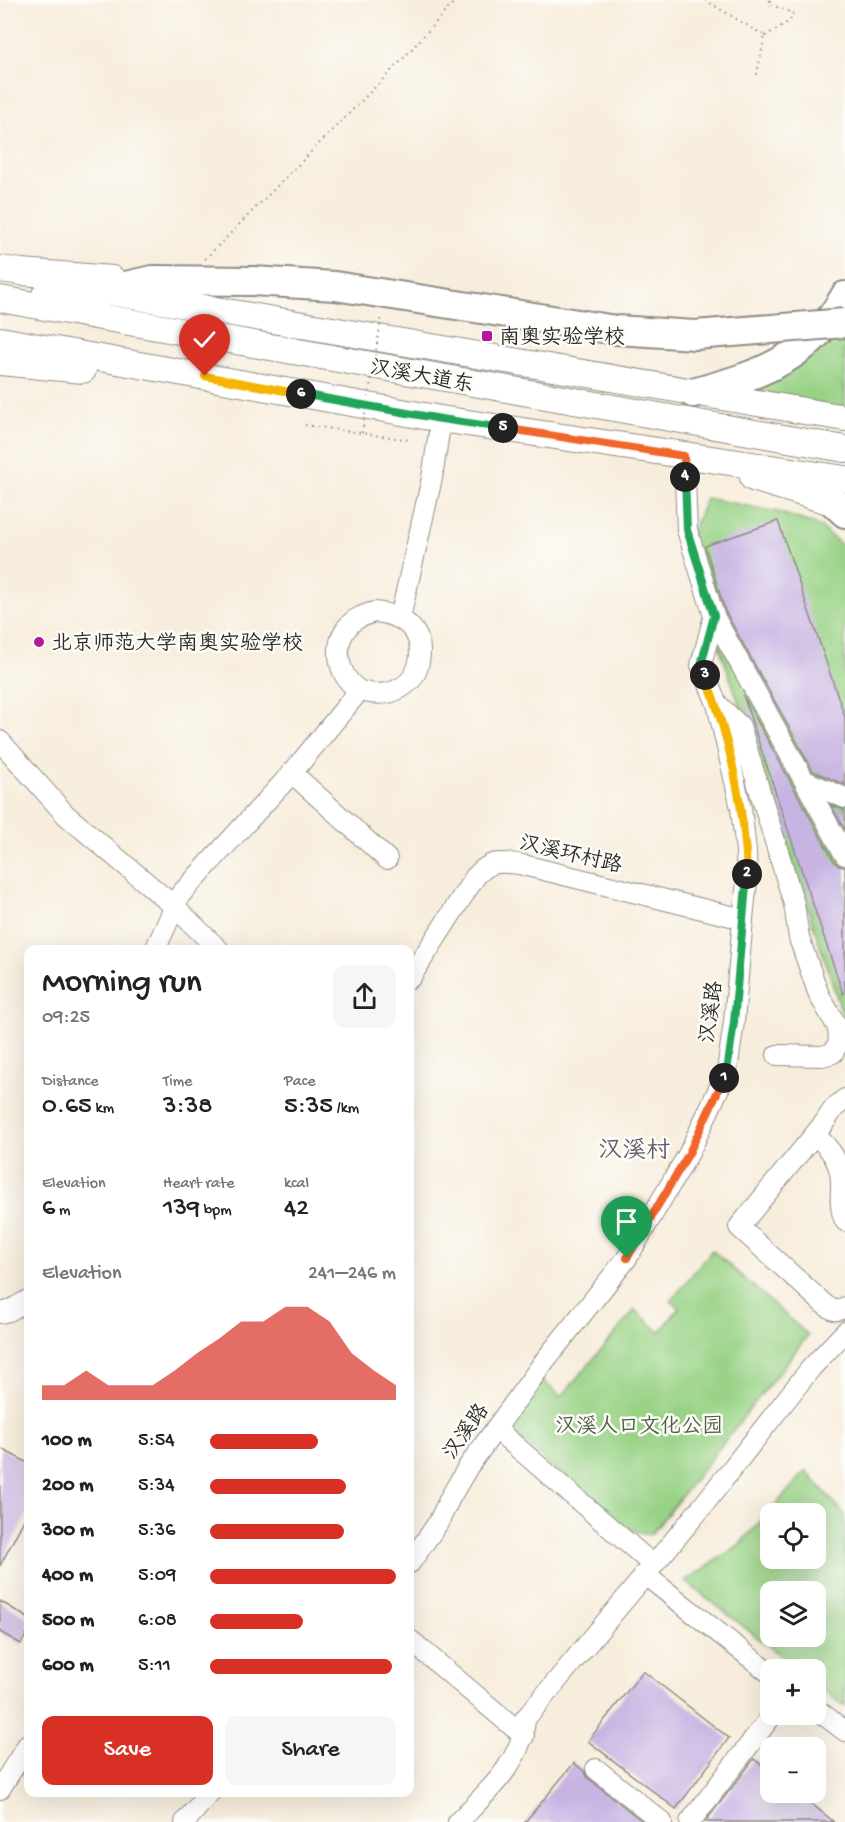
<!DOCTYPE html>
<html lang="en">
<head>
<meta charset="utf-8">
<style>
  body { margin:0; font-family:"Gochi Hand","LXGW WenKai TC",sans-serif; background:#f6f6f6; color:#222; height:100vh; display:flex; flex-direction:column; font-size:22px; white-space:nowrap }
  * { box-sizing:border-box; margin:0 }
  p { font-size:20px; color:#767676 }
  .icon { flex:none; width:33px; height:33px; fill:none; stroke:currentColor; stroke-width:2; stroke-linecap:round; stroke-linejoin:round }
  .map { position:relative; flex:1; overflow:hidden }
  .drawer { position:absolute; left:24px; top:945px; width:390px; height:852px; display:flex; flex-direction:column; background:#fff; border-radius:12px; box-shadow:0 6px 24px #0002 }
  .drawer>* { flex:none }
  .tools { position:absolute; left:760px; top:1503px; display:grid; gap:12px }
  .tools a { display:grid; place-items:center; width:66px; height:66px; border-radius:12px; background:#fff; box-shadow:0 6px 24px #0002; font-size:30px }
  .pin { position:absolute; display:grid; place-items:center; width:51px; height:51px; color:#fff; margin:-62px -26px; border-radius:50% 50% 50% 0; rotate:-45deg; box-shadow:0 0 6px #0007 }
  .pin .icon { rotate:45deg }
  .km { position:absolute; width:30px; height:30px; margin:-15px; border-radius:50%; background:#222; color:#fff; font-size:16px; line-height:30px; text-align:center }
  .round { display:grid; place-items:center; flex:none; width:63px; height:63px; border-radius:12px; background:#f6f6f6 }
  .head { display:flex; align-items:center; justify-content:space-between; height:102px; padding:0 18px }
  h1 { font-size:33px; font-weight:600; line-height:45px }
  .figures { display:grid; grid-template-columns:repeat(3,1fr); gap:9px; height:102px; padding:6px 18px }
  .figures div { display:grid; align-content:center }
  .figures b { font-size:26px; font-weight:600 }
  .figures small { font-size:16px; font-weight:400 }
  .figures p { font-size:16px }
  .chart { height:168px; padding:12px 18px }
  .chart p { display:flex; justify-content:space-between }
  .chart svg { width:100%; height:108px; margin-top:6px; fill:#d93025; opacity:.7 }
  .action { display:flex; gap:12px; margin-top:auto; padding:12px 18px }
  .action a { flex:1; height:69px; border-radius:12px; background:#d93025; color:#fff; font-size:24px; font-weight:600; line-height:69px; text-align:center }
  .action a+a { background:#f6f6f6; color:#222 }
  ul { padding:0 18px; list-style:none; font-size:20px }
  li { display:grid; grid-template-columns:96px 72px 1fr; align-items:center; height:45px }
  li i { height:15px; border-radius:8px; background:#d93025 }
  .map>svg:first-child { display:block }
  .green { fill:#98d285; stroke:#627e58; stroke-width:1.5; fill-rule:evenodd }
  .building { fill:#c7b4e3 }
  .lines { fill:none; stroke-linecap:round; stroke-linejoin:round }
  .minor-casing { stroke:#918c84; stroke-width:22 }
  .major-casing { stroke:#918c84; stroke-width:28 }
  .highway-casing { stroke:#918c84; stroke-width:32 }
  .path { stroke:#918c84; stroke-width:2; stroke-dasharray:1.5 4.5; stroke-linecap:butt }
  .minor { stroke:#fff; stroke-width:20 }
  .major { stroke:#fff; stroke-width:26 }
  .highway { stroke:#fff; stroke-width:28 }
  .highway-bridge-casing { stroke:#918c84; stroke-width:32; stroke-linecap:butt }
  .path-bridge { stroke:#918c84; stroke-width:2; stroke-dasharray:1.5 4.5; stroke-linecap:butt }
  .highway-bridge { stroke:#fff; stroke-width:28 }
  .split-1-casing { stroke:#fff; stroke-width:12 }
  .split-2-casing { stroke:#fff; stroke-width:12 }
  .split-3-casing { stroke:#fff; stroke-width:12 }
  .split-4-casing { stroke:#fff; stroke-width:12 }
  .split-5-casing { stroke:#fff; stroke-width:12 }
  .split-6-casing { stroke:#fff; stroke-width:12 }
  .split-7-casing { stroke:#fff; stroke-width:12 }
  .split-1 { stroke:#f0652b; stroke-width:8 }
  .split-2 { stroke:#22a559; stroke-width:8 }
  .split-3 { stroke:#f5b400; stroke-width:8 }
  .split-4 { stroke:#22a559; stroke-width:8 }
  .split-5 { stroke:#f0652b; stroke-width:8 }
  .split-6 { stroke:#22a559; stroke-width:8 }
  .split-7 { stroke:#f5b400; stroke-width:8 }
  .poi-dot { fill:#b5179e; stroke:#fdfcf7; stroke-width:2 }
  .labels { text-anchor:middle; stroke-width:5; stroke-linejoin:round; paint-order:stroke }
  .poi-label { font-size:21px; fill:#2b2b2b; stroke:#fdfcf7; text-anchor:start }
  .street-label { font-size:21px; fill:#2b2b2b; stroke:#fdfcf7 }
  .park-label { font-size:21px; fill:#4c5d46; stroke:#fdfcf7 }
  .quarter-label { font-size:24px; fill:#625b6b; stroke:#fdfcf7 }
</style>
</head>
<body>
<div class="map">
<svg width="845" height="1822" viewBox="0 0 845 1822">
  <rect width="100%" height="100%" fill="#fdfcf7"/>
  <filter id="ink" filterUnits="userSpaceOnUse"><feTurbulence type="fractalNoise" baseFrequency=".0167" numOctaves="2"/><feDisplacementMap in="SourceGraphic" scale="12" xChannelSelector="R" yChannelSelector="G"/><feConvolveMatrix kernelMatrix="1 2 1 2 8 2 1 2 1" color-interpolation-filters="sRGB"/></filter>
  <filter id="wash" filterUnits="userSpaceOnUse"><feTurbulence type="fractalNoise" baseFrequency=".008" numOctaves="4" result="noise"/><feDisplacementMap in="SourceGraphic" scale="24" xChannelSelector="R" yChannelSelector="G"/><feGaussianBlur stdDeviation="1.35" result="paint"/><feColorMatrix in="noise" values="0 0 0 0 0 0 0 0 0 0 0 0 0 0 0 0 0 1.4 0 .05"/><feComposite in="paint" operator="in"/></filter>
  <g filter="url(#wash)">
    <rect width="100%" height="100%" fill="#f7eddc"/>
    <g class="green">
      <path d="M845,313v98l-109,-20z"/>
      <path d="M706,498l72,14 41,14 26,22v474l-87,-265 -73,-208z"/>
      <path d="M712,1250l96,85 -157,200 -30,-8 -115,-101 36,-46 19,17 74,-87 25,22 19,-24 -8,-7z"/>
      <path d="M806,1471l39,44v192l-29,-23v-14l-18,-1 -113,-88 54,-36zM771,1514h45v44h-45zM771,1592h45v44h-45z"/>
    </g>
    <g id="blocks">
      <g class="building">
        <path d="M778,521l67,196v68l-32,-14 -88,-160 -20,-65z"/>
        <path d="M743,695l91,166 5,5 6,1v126l-2,1z"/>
        <path d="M831,805l14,5v20z"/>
        <path d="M0,1448l28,15v49l-28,54z"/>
        <path d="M0,1601l28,17v13l-7,13 -21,-12z"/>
        <path d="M643,1671l86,67 -53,71 -88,-68z"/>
        <path d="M754,1759l17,14v19h26l37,30h-129z"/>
        <path d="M574,1763l11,9 3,6 55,44h-118z"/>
      </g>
    </g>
  </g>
  <g filter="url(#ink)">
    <use href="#blocks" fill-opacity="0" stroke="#918c84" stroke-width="1.5"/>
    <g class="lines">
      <defs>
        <g id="minor">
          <path d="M374,612c29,2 51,19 45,50 -4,23 -27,35 -49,31 -4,-1 -9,-1 -13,-4 -20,-15 -25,-46 -7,-65 7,-7 15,-9 24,-12z"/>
          <path d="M714,616l131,239"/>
          <path d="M400,618l32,-140 9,-59"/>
          <path d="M717,704l23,22 54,178 5,34 20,57 19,33 1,14 -6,11 -11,3 -45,-1"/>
          <path d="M0,741l66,74 109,92 44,43"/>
          <path d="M292,773l95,86"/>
          <path d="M805,781l40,17"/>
          <path d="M155,950l25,-55 112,-122 67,-82"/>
          <path d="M410,978l65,-101c16,-17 22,-15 44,-13l224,55"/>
          <path d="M845,1099l-11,9 -10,15 -85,104 85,77c8,6 12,9 21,3"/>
          <path d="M815,1135c15,13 26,27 26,48 0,14 -2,25 4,38"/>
          <path d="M0,1313l9,-2 19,-11"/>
          <path d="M496,1429l156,135"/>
          <path d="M410,1563l28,-40 13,-27 17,-29 78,-108 81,-101 62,-105 38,-82 7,-49 9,-103 4,-39 -1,-29 -5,-43 -24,-104 -16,-39 13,-49 -27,-86 -3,-74"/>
          <path d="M644,1574l127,100"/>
          <path d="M410,1640l114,96"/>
          <path d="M816,1709l29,22"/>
          <path d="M596,1769l66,53"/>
          <path d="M0,1789l28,-45"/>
          <path d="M185,1822l25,-30"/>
          <path d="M458,1822c28,-29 65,-60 67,-103l176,-211 110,-140 34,-36"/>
          <path d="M690,1822l83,-108"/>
        </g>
        <g id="major">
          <path d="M0,269l22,3 90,7"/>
          <path d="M45,295l23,1 36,-5 741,127"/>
          <path d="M0,299l845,150"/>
          <path d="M0,340l441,79 404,60"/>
          <path d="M0,362l83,8"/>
          <path d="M753,478l92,28"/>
        </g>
        <g id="highway">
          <path d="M104,291l48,-11 101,1"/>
          <path d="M693,393c66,-18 117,-34 152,-97"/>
          <path d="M833,502l12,11"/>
        </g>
      </defs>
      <use href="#minor" class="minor-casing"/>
      <use href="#major" class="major-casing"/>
      <use href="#highway" class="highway-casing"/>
      <g class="path">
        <path d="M705,0l60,36 -9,42"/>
        <path d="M765,36l25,-15 3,-8 -24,-9 1,-4"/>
        <path d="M205,259l195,-197 56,-62"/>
        <path d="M305,425l105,15"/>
      </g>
      <use href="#minor" class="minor"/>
      <use href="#major" class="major"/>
      <use href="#highway" class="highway"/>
      <defs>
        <path id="highway-bridge" d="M253,281l82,5 281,44 79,5 150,-12"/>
      </defs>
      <use href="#highway-bridge" class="highway-bridge-casing"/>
      <path class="path-bridge" d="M362,433l20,-118"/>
      <use href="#highway-bridge" class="highway-bridge"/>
    </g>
  </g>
  <g class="lines" filter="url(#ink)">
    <defs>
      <path id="split-1" d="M627,1258l62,-105 35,-75"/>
      <path id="split-2" d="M724,1078l3,-7 7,-49 13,-148"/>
      <path id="split-3" d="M705,675c24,60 40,135 42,199"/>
      <path id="split-4" d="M685,477l2,53 27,86 -13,49 4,10"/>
      <path id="split-5" d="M503,428l181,28 1,21"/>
      <path id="split-6" d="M301,394l140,25 62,9"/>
      <path id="split-7" d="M205,376l96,18"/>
    </defs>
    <use href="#split-1" class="split-1-casing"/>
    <use href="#split-2" class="split-2-casing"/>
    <use href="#split-3" class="split-3-casing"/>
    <use href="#split-4" class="split-4-casing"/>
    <use href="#split-5" class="split-5-casing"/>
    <use href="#split-6" class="split-6-casing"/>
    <use href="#split-7" class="split-7-casing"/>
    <use href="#split-1" class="split-1"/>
    <use href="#split-2" class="split-2"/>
    <use href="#split-3" class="split-3"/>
    <use href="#split-4" class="split-4"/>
    <use href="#split-5" class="split-5"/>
    <use href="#split-6" class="split-6"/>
    <use href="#split-7" class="split-7"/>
  </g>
  <g class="poi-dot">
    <rect x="481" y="330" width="12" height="12" rx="3"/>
    <circle cx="39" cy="642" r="6"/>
  </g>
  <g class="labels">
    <g class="poi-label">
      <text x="499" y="343">南奥实验学校</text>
      <text x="51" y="649">北京师范大学南奥实验学校</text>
    </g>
    <g class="street-label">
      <text transform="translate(422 375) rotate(10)" y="7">汉溪大道东</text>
      <text transform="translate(571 853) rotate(13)" y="7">汉溪环村路</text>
      <text transform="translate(710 1012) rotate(-83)" y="7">汉溪路</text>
      <text transform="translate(465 1431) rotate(-55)" y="7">汉溪路</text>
    </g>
    <g class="park-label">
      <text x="639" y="1432">汉溪人口文化公园</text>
    </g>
    <g class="quarter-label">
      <text x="634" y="1157">汉溪村</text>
    </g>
  </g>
</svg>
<div class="tools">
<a><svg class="icon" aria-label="locate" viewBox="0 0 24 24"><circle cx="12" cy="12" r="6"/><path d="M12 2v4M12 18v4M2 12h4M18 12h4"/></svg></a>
<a><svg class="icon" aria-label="layers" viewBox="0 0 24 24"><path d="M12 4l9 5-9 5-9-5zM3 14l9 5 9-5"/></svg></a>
<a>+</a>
<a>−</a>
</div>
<div class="pin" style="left:627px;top:1258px;background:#1e9e55"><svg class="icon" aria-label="arrive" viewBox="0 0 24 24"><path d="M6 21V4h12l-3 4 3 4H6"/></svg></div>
<div class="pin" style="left:205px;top:376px;background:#d93025"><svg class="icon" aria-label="check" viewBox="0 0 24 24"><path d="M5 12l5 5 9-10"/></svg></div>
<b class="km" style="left:724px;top:1078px">1</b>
<b class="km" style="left:747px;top:874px">2</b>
<b class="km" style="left:705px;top:675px">3</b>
<b class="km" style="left:685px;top:477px">4</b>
<b class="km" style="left:503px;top:428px">5</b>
<b class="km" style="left:301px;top:394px">6</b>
<section class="drawer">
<div class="head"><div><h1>Morning run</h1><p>09:25</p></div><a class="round"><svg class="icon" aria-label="share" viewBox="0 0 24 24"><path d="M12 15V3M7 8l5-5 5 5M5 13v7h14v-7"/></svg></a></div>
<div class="figures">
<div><p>Distance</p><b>0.65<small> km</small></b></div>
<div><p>Time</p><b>3:38</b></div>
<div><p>Pace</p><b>5:35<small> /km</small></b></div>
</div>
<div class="figures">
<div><p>Elevation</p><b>6<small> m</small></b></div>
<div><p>Heart rate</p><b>139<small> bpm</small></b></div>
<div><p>kcal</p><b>42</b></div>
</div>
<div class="chart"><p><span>Elevation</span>241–246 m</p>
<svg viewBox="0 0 160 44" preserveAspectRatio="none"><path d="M0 44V38L10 38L20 32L30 38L40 38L50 38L60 32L70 25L80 19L90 12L100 12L110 6L120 6L130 12L140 25L150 32L160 38V44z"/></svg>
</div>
<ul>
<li><b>100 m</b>5:54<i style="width:58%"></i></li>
<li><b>200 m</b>5:34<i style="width:73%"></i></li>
<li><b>300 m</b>5:36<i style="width:72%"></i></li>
<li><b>400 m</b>5:09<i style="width:100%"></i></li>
<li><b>500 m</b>6:08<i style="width:50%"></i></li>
<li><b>600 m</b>5:11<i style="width:98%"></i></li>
</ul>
<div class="action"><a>Save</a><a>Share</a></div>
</section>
</div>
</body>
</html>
